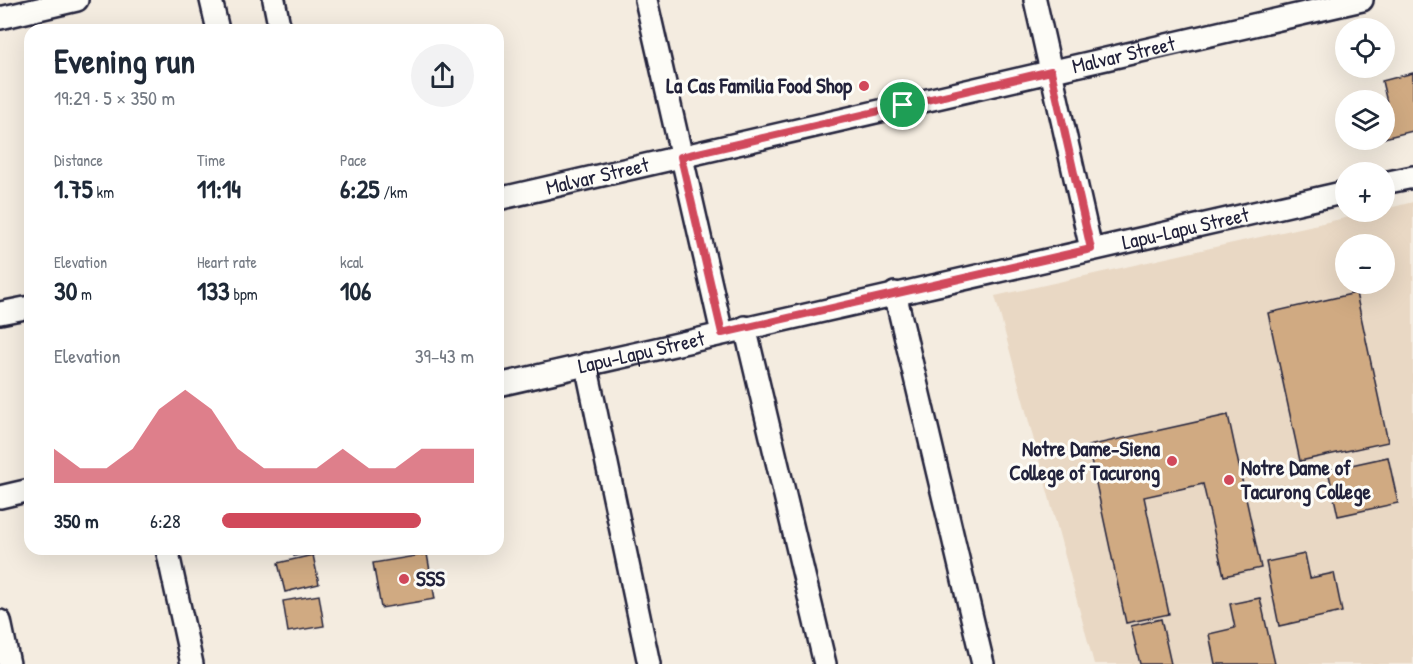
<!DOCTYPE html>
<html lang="en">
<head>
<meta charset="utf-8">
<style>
  body { margin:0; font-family:"Patrick Hand",sans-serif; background:#f2f2f3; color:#1f2937; height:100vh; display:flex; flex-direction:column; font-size:22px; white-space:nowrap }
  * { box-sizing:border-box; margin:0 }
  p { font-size:20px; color:#747a83 }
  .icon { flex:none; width:33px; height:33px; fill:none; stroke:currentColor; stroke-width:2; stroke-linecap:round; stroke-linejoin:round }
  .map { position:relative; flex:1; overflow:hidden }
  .side { position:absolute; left:24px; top:24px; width:480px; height:531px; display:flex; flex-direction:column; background:#fff; border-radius:18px; box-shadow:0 6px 24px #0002 }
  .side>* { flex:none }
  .fabs { position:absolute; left:1335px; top:18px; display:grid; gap:12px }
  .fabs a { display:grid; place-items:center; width:60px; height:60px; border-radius:50%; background:#fff; box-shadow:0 6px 24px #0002; font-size:30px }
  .pin { position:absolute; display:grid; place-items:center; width:51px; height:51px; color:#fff; margin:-26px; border:3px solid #fff; border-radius:50%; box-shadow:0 2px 6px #0007 }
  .round { display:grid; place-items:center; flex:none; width:63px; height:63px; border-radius:32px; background:#f2f2f3 }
  .overview { display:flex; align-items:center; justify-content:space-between; height:102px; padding:0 30px }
  h1 { font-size:33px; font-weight:700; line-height:45px }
  .figures { display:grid; grid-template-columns:repeat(3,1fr); gap:9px; height:102px; padding:6px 30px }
  .figures div { display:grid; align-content:center }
  .figures b { font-size:26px; font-weight:700 }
  .figures small { font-size:16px; font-weight:400 }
  .figures p { font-size:16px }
  .chart { height:168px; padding:12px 30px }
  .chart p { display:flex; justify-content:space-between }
  .chart svg { width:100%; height:108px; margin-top:6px; fill:#d1495b; opacity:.7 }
  ul { padding:0 30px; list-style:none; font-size:20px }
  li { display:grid; grid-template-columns:96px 72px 1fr; align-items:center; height:45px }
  li i { height:15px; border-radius:8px; background:#d1495b }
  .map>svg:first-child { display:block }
  .built { fill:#e9d8c4; fill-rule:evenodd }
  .building { fill:#d0aa82; stroke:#22223b; stroke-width:1.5 }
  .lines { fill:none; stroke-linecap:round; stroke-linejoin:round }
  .minor-casing { stroke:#22223b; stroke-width:26 }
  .minor { stroke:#fdfcf7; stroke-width:21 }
  .route-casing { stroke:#fff; stroke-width:12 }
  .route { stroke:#d1495b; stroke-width:8 }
  .poi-dot { fill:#d1495b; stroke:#fdfcf7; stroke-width:2 }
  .labels { text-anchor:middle; stroke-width:6; stroke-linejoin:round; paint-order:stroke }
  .street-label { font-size:21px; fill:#22223b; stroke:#fdfcf7 }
  .poi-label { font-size:21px; font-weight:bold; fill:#22223b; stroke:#fdfcf7; text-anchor:end }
</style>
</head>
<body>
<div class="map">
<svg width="1413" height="664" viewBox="0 0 1413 664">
  <rect width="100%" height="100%" fill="#f4ece0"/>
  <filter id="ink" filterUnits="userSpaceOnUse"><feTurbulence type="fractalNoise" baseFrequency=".0167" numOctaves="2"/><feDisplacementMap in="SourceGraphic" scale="12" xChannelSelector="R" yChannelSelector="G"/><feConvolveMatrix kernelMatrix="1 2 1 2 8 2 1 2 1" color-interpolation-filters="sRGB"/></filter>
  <g filter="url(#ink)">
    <path class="built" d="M1413,202v462h-319l-99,-368 377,-84h12l1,-3zM1346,244h38v40h-38z"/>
    <g class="building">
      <path d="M1413,73v58l-29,7v-30l4,-1 -6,-26z"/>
      <path d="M1356,293l32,149 -88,19 -32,-148z"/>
      <path d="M1228,415l33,153 -37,8 -21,-92 -59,13 25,117 -43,9 -38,-177z"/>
      <path d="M1388,457l10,46 -60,13 -10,-46z"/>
      <path d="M293,549h19l1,3 -19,4z"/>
      <path d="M427,554l8,45 -54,9 -8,-45z"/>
      <path d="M1305,554l5,24 24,-5 8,39 -63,14 -13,-64z"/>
      <path d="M313,555l6,29 -34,8 -7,-29z"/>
      <path d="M319,595l5,31 -36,6 -5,-31z"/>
      <path d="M1260,598l15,66h-60l-6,-30 26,-6 -5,-24z"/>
      <path d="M1161,619l10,45h-31l-9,-38z"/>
    </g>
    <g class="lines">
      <defs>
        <g id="minor">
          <path d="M211,0l7,30"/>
          <path d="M274,0l6,30"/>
          <path d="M646,0l76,333"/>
          <path d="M1035,0l56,249"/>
          <path d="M0,18l77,-18"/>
          <path d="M1384,183l29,-6"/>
          <path id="s1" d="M498,199l864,-199"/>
          <path d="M895,293l88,371"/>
          <path d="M0,313l30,-6"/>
          <path d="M745,327l80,337"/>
          <path d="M586,364l63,300"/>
          <path id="s2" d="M498,385l848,-193"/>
          <path d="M0,497l30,-7"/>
          <path d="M167,549l25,115"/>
          <path d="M0,621l9,43"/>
        </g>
      </defs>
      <use href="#minor" class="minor-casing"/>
      <use href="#minor" class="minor"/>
    </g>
  </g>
  <g class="lines" filter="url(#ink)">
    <defs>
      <path id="route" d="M1051,71l40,178 -369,84 -41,-176z"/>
    </defs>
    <use href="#route" class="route-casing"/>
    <use href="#route" class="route"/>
  </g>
  <g class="poi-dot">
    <circle cx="864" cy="86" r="6"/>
    <circle cx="1172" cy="461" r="6"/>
    <circle cx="1229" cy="480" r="6"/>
    <circle cx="404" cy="579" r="6"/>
  </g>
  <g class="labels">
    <g class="street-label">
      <text dy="7" stroke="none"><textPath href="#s1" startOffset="642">Malvar Street</textPath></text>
      <text dy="7" stroke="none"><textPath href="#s1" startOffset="102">Malvar Street</textPath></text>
      <text dy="7" stroke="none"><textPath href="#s2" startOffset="705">Lapu-Lapu Street</textPath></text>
      <text dy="7" stroke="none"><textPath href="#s2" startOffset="147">Lapu-Lapu Street</textPath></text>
    </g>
    <g class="poi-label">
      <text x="852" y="93">La Cas Familia Food Shop</text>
      <text x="1160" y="456">Notre Dame-Siena<tspan x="1160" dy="24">College of Tacurong</tspan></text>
      <text x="1241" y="475" text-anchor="start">Notre Dame of<tspan x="1241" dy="24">Tacurong College</tspan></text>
      <text x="416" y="586" text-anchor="start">SSS</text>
    </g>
  </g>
</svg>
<div class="fabs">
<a><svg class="icon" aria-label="locate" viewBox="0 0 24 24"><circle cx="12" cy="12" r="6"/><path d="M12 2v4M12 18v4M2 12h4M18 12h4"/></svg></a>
<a><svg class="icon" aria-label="layers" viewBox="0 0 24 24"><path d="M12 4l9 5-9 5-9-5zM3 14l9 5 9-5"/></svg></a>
<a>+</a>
<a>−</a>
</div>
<div class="pin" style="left:903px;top:105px;background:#1e9e55"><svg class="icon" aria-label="arrive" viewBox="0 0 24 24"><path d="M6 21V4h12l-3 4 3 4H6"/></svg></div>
<section class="side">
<div class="overview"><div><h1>Evening run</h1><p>19:29 · 5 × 350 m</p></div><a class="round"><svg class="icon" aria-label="share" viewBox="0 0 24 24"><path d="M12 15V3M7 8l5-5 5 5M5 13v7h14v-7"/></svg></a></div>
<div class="figures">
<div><p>Distance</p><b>1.75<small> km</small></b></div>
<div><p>Time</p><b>11:14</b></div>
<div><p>Pace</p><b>6:25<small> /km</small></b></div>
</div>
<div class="figures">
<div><p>Elevation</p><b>30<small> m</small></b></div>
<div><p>Heart rate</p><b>133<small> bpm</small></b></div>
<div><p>kcal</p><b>106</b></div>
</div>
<div class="chart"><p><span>Elevation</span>39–43 m</p>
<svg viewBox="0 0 160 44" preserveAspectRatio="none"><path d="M0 44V30L10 38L20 38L30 30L40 14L50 6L60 14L70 30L80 38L90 38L100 38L110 30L120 38L130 38L140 30L150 30L160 30V44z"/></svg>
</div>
<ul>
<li><b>350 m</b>6:28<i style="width:79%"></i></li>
</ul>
</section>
</div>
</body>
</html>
